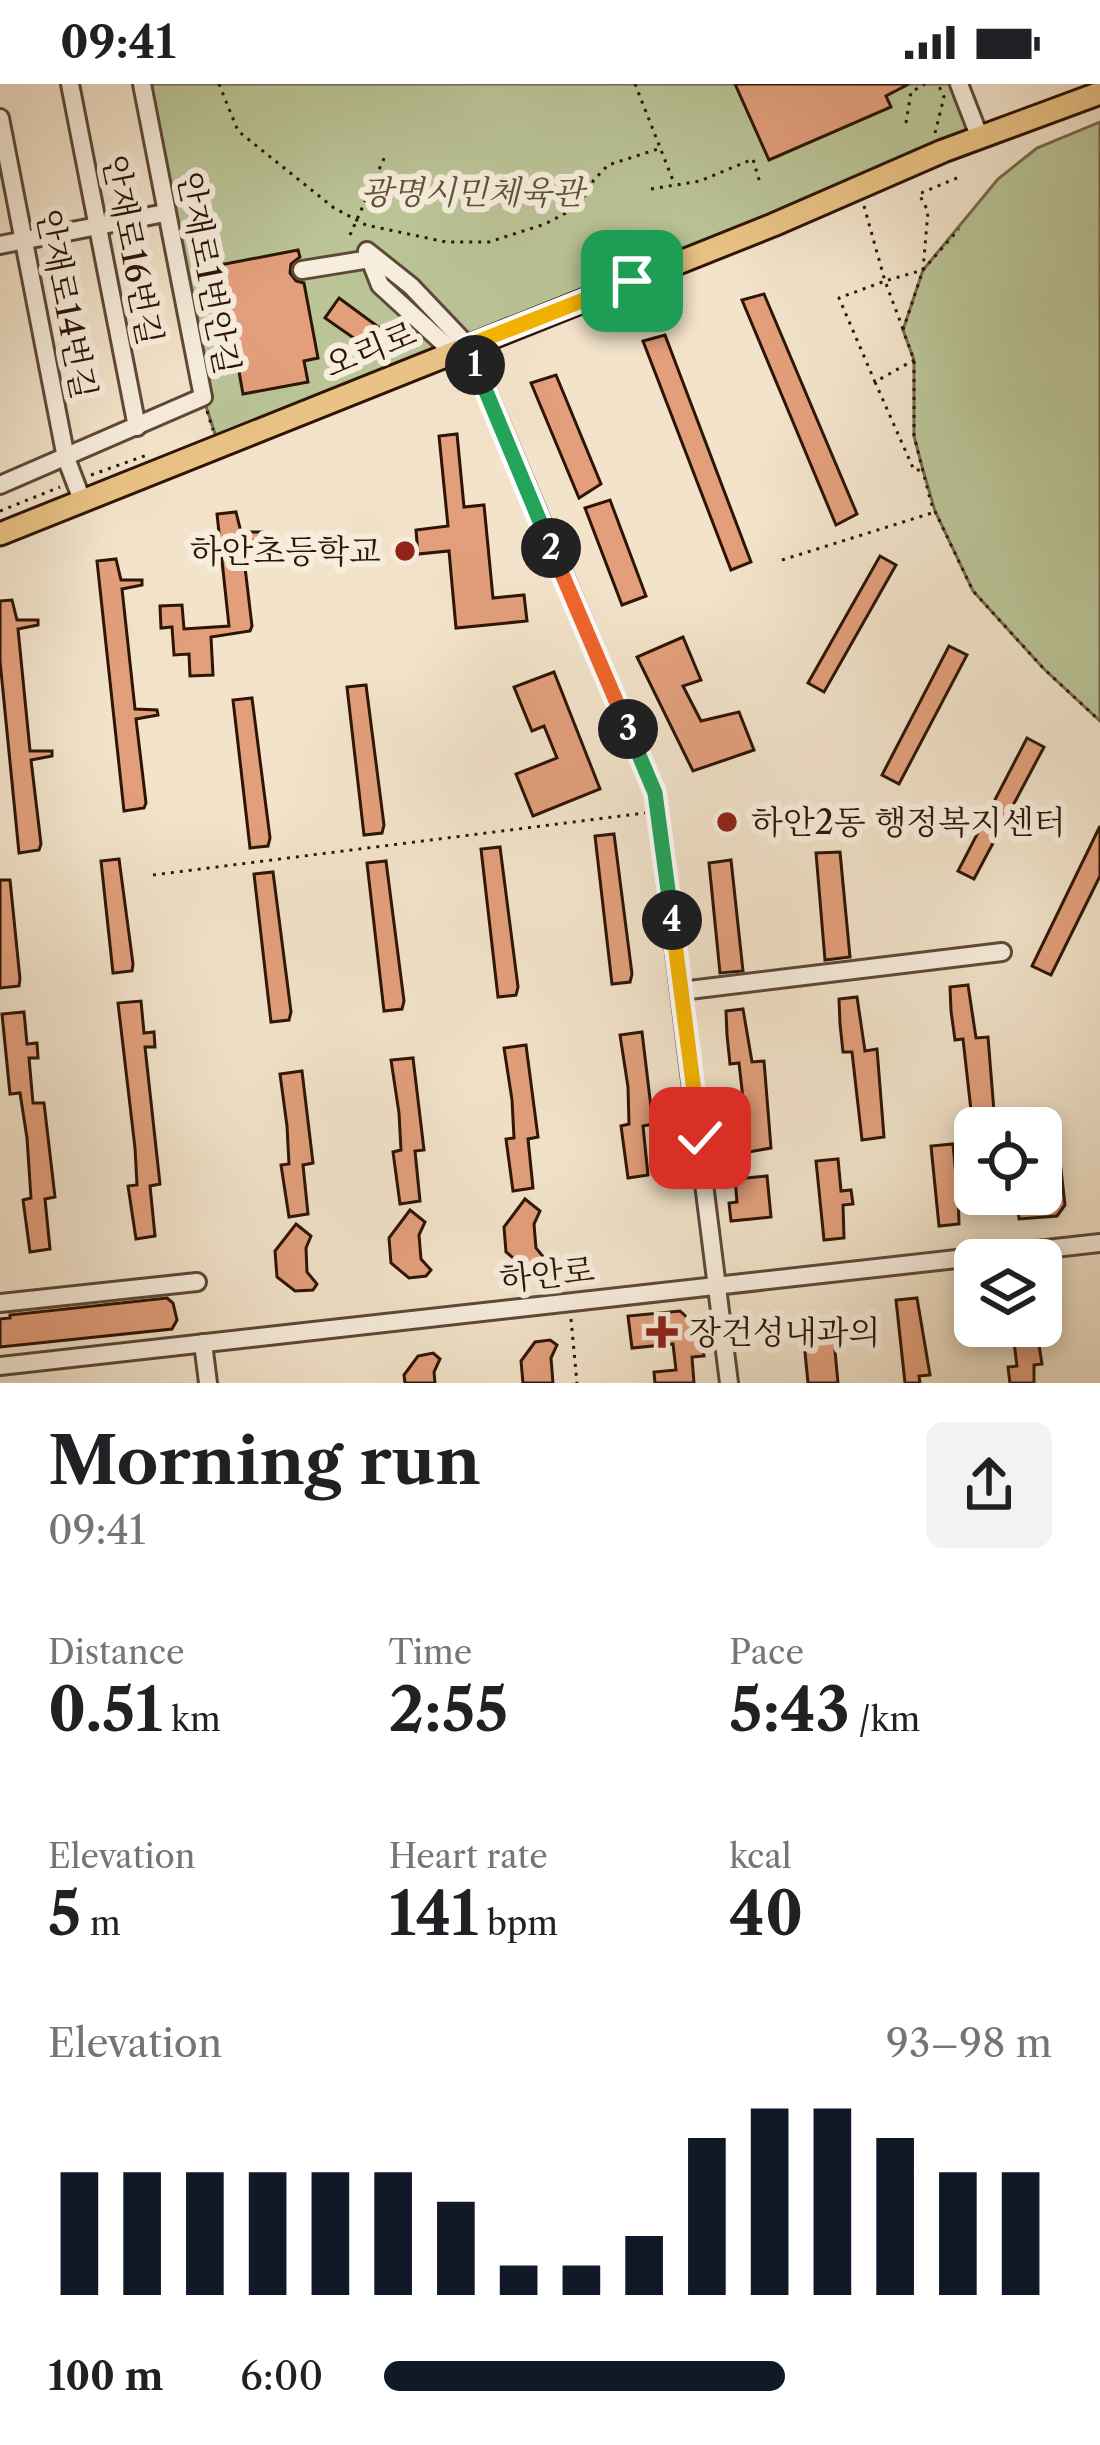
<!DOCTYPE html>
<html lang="en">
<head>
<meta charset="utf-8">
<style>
  body { margin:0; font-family:"Libre Caslon Text","Noto Serif KR",serif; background:#f2f2f2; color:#202124; height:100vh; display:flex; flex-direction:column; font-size:45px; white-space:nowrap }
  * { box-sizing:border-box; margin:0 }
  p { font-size:39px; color:#757577 }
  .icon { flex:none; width:66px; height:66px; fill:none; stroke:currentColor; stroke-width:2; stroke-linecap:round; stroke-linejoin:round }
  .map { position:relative; height:1299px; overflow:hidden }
  .sheet { display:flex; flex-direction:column; background:#fff; flex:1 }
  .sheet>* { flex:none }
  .fabs { position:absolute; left:954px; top:1023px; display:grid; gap:24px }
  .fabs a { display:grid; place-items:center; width:108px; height:108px; border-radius:18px; background:#fff; box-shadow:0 6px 18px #0003; font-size:60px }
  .pin { position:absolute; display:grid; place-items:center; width:102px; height:102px; color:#fff; margin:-51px; border-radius:24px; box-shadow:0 6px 18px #0006 }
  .km { position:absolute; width:60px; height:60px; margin:-30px; border-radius:50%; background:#222; color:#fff; font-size:33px; line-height:60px; text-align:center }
  .round { display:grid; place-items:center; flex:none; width:126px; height:126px; border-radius:18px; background:#f2f2f2 }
  .summary { display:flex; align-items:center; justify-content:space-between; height:204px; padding:0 48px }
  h1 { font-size:66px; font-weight:700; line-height:90px }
  .metrics { display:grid; grid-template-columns:repeat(3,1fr); gap:18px; height:204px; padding:12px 48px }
  .metrics div { display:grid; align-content:center }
  .metrics b { font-size:60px; font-weight:700 }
  .metrics small { font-size:33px; font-weight:400 }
  .metrics p { font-size:33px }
  .chart { height:336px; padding:24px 48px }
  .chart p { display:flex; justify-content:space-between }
  .chart svg { width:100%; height:216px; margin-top:12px; stroke:#111827; stroke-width:6 }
  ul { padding:0 48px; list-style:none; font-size:39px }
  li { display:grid; grid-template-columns:192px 144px 1fr; align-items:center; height:90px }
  li i { height:30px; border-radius:15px; background:#111827 }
  .status { display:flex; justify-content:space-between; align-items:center; height:84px; padding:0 60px; background:#fff; direction:ltr }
  .status svg { height:33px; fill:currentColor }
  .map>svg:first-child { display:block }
  .green { fill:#bac497; stroke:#746c4e; stroke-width:3 }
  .building { fill:#e39f7c; stroke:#2d1505; stroke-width:3 }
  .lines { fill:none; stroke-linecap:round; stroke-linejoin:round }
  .minor-casing { stroke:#5e4836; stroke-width:22 }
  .major-casing { stroke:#2d1505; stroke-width:27 }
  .path { stroke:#2d1505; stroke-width:3; stroke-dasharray:3 6; stroke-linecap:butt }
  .minor { stroke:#f7eddd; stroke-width:16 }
  .major { stroke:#e9c285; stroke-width:21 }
  .split-1-casing { stroke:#fff; stroke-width:24 }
  .split-2-casing { stroke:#fff; stroke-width:24 }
  .split-3-casing { stroke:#fff; stroke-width:24 }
  .split-4-casing { stroke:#fff; stroke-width:24 }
  .split-5-casing { stroke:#fff; stroke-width:24 }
  .split-1 { stroke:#f5b400; stroke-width:15 }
  .split-2 { stroke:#22a559; stroke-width:15 }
  .split-3 { stroke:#f0652b; stroke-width:15 }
  .split-4 { stroke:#22a559; stroke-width:15 }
  .split-5 { stroke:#f5b400; stroke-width:15 }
  .poi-dot { fill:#8f2418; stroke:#f7eddd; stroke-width:4.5 }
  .labels { text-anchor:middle; stroke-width:12; stroke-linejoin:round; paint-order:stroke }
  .park-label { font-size:33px; font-style:italic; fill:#5e5238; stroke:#f7eddd }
  .street-label { font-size:33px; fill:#2d1505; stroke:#f7eddd }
  .poi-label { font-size:33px; fill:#2d1505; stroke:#f7eddd; text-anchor:start }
</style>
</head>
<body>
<div class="status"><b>09:41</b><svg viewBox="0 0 49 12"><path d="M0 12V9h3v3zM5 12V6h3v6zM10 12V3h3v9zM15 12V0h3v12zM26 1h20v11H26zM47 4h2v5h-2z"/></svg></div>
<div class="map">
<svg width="1100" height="1299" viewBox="0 0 1100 1299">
  <rect width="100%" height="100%" fill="#f2e3ca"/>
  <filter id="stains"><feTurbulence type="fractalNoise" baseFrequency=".00167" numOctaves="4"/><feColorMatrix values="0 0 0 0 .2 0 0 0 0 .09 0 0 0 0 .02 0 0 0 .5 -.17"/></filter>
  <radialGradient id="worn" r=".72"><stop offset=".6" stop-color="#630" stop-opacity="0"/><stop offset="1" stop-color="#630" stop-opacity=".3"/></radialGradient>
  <g class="green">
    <path d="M142,0h817l21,54 -761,308 -16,-49z"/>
    <path d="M1100,38v599l-56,-52 -71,-78 -38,-80 -12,-41 -9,-34v-76l-11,-30 20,-60 75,-91 39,-31z"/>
  </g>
  <g class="building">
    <path d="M735,0h174l-23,12 5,11 -122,53z"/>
    <path d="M298,166l2,7 -9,7 -1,9 6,8 8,2 14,75 -14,3 4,21 -65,12 -23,-129z"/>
    <path d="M764,210l93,220 -21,11 -94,-225z"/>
    <path d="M339,214l49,36 -13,19 -50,-35z"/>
    <path d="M665,251l86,227 -20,8 -88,-229z"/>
    <path d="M556,291l45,109 -22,14 -48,-115z"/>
    <path d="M457,350l7,73 20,-2 9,93 31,-3 3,26 -71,7 -7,-77 -31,3 -2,-24 32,-4 -9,-90z"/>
    <path d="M610,416l36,96 -24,9 -37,-97z"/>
    <path d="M236,428l5,20h21v6l-20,4 10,84 -2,5 -39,6 2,38 -23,1 -1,-22 -15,1 -2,-28 -11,1 -1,-22 22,-1 2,24 45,-3 -12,-112z"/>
    <path d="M880,472l16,9 -72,127 -16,-9z"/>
    <path d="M116,475l5,21h21v5l-20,4 13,120 22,1 1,5 -22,4 10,84 -2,5 -20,3 -27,-250z"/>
    <path d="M12,516l5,20h21v5l-20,4 12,122h22v5l-21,4 10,84 -2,6 -20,3 -19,-192v-60z"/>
    <path d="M683,553l18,43 -18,6 18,35 38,-9 15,38 -61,21 -56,-114z"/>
    <path d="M949,562l18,9 -68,129 -17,-9z"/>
    <path d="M554,588l46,117 -67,27 -17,-42 41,-16 -13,-32 -12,5 -18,-44z"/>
    <path d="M366,601l18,140 -2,8 -18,2 -17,-148z"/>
    <path d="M252,614l18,140 -2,8 -18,2 -17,-148z"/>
    <path d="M1027,654l17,9 -70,132 -16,-8z"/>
    <path d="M1100,742v50l-49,99 -19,-9z"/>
    <path d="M614,750l18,140 -2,8 -18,2 -17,-148z"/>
    <path d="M500,763l18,140 -2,8 -18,2 -17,-148z"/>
    <path d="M840,768l10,105 -25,3 -9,-107z"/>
    <path d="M119,775l14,105 -1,7 -19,2 -12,-112z"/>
    <path d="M731,776l12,111 -23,2 -11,-110z"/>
    <path d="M386,777l18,140 -2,8 -18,2 -17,-148z"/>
    <path d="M273,788l18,140 -2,8 -18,2 -17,-148z"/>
    <path d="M0,796h10l10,99 -1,7 -19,2z"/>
    <path d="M968,901l8,53 12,-1 7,87 -22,4 -10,-89 -8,1 -4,-29 -1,-24z"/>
    <path d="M857,913l8,54 12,-2 7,88 -22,3 -10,-88h-9l-3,-28 -1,-25z"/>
    <path d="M141,917l3,32 10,-1 1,15h-10l15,137 -10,2 5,50 -19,3 -8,-53 9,-1 -2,-37 -17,-145z"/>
    <path d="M743,925l9,53 12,-1 7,87 -22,4 -10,-89 -9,1 -3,-29 -1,-24z"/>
    <path d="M24,928l3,32 10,-1 1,15h-9l4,45h11l11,94 -10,2 5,50 -20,3 -7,-52 8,-2 -4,-60 -7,-45 -10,1 -8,-80z"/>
    <path d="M642,948l11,92 -10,2 5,49 -20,3 -7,-52 8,-2 -1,-37 -8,-52z"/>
    <path d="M526,961l12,92 -10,2 5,49 -20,3 -7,-52 8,-1 -2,-38 -8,-52z"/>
    <path d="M413,974l11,92 -9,1 5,50 -20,3 -7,-52 8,-2 -2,-37 -8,-53z"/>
    <path d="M302,987l11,92 -10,2 5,49 -19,3 -8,-52 8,-1 -2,-38 -7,-52z"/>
    <path d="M953,1060l3,32 10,-1 1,15h-9l1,34 -20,2 -8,-80z"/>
    <path d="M838,1075l3,32 10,-1 2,14 -10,1 1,33 -20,2 -8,-79z"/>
    <path d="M1060,1077l5,44 -8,11 -38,3 -3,-25h25v-31z"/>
    <path d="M767,1092l4,41 -40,4 -2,-18 8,-1 -2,-23z"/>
    <path d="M525,1115l15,12 -6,13 2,24 9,11 -4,6 -18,1 -17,-14 -2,-25z"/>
    <path d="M410,1126l15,12 -6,13 2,24 10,11 -5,6 -17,2 -18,-15 -2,-25z"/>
    <path d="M296,1140l15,12 -5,12 1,24 10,12 -4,6 -18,1 -18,-14 -2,-26z"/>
    <path d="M167,1214l6,5 4,17 -5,9 -172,18v-28l10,-1v-3z"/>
    <path d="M917,1214l13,77 -11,1 1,7h-15l-9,-83z"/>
    <path d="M680,1227l21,19 3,26 -12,1 2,26h-39l-1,-11 22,-2 -3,-26 -41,4 -4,-32z"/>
    <path d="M1012,1242h24l6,38 -8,1v18h-24l-2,-16 9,-1z"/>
    <path d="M833,1245l5,54h-30l-5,-51z"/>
    <path d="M550,1256l7,5 -6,13 2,25h-30l-2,-22 14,-19z"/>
    <path d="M433,1269l7,6 -6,13 1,11h-30l-1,-8 14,-19z"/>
  </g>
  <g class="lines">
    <defs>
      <g id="minor">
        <path d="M70,0l67,343"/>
        <path d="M959,0l21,54"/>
        <path d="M0,34l66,340 16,42"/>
        <path d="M0,161l165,-32"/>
        <path d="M367,167l44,35 57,60 187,447 74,590"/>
        <path d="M367,168l13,33 73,67"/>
        <path d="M302,186l68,-11"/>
        <path d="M0,401l203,-88 -61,-313"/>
        <path d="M681,907l321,-39"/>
        <path d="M0,1219l197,-21"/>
        <path d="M203,1259l5,40"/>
        <path d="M0,1282l1100,-123"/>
      </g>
      <path id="major" d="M0,450l773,-309 170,-74 157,-58"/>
    </defs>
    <use href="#minor" class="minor-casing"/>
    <use href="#major" class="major-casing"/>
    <g class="path">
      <path d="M219,0l19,47 96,77 32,17 80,17h43l56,-18 21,-11 26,-24 1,-8 15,-16 53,-17"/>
      <path d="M635,0l39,99"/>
      <path d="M906,39l5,-31 14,-8"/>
      <path d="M935,49l9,-36 -6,-13"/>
      <path d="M957,94l-38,16 9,17 -5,59 -20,60 11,30v76l17,67 42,88 71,78 56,52"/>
      <path d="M651,105l49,-8 53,-22 7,24"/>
      <path d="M864,122l21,75 38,-11 36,-41"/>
      <path d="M350,151l36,-81"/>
      <path d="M903,245l-18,-48 -46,17 36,84 39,-22"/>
      <path d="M875,298l39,88h7"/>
      <path d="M207,327l6,19"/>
      <path d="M91,391l59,-21"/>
      <path d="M0,427l60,-24"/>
      <path d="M782,476l153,-48"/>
      <path d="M153,791l492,-62"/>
      <path d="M571,1235l6,64"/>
    </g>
    <use href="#minor" class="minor"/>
    <use href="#major" class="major"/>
  </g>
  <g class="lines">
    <defs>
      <path id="split-1" d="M475,281l-8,-19 165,-65"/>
      <path id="split-2" d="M475,281l76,183"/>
      <path id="split-3" d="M551,464l77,181"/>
      <path id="split-4" d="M628,645l27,64 17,127"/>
      <path id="split-5" d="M672,836l28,218"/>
    </defs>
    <use href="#split-1" class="split-1-casing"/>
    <use href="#split-2" class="split-2-casing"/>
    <use href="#split-3" class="split-3-casing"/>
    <use href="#split-4" class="split-4-casing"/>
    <use href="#split-5" class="split-5-casing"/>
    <use href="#split-1" class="split-1"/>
    <use href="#split-2" class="split-2"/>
    <use href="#split-3" class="split-3"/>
    <use href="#split-4" class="split-4"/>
    <use href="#split-5" class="split-5"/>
  </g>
  <g class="poi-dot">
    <circle cx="405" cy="467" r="12"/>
    <circle cx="727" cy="738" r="12"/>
    <path d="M656 1230h12v12h12v12h-12v12h-12v-12h-12v-12h12z"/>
  </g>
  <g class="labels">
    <g class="park-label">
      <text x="472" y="120">광명시민체육관</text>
    </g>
    <g class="street-label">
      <text transform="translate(133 166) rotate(79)" y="12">안재로16번길</text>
      <text transform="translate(209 189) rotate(79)" y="12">안재로1번안길</text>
      <text transform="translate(67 220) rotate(79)" y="12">안재로14번길</text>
      <text transform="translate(370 265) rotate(-22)" y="12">오리로</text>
      <text transform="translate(547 1190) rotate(-6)" y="12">하안로</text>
    </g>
    <g class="poi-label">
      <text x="381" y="479" text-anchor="end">하안초등학교</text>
      <text x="751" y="750">하안2동 행정복지센터</text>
      <text x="689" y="1260">장건성내과의</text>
    </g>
  </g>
  <rect width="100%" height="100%" filter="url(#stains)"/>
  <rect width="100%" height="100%" fill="url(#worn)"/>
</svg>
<div class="fabs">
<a><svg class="icon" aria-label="locate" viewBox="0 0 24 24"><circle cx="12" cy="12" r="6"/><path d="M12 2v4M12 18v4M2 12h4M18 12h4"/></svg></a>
<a><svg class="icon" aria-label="layers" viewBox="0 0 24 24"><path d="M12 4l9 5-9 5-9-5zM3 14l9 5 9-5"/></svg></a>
</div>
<div class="pin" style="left:632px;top:197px;background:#1e9e55"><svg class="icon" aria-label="arrive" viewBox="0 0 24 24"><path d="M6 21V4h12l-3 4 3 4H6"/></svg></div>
<div class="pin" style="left:700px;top:1054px;background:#d93025"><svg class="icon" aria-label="check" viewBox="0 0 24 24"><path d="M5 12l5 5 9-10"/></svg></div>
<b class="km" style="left:475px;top:281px">1</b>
<b class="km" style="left:551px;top:464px">2</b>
<b class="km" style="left:628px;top:645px">3</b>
<b class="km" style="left:672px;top:836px">4</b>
</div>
<section class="sheet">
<div class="summary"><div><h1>Morning run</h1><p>09:41</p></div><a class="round"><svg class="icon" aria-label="share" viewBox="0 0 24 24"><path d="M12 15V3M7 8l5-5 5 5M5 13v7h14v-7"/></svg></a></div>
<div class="metrics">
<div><p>Distance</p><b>0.51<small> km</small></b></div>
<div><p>Time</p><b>2:55</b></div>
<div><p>Pace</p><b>5:43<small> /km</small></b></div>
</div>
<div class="metrics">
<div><p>Elevation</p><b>5<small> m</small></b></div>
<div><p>Heart rate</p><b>141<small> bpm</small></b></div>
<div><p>kcal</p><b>40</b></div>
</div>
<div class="chart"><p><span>Elevation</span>93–98 m</p>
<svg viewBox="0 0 160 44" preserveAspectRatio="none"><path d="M5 44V19M15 44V19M25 44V19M35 44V19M45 44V19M55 44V19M65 44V25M75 44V38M85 44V38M95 44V32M105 44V12M115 44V6M125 44V6M135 44V12M145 44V19M155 44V19"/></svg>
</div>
<ul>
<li><b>100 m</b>6:00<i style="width:60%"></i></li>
</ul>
</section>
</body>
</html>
